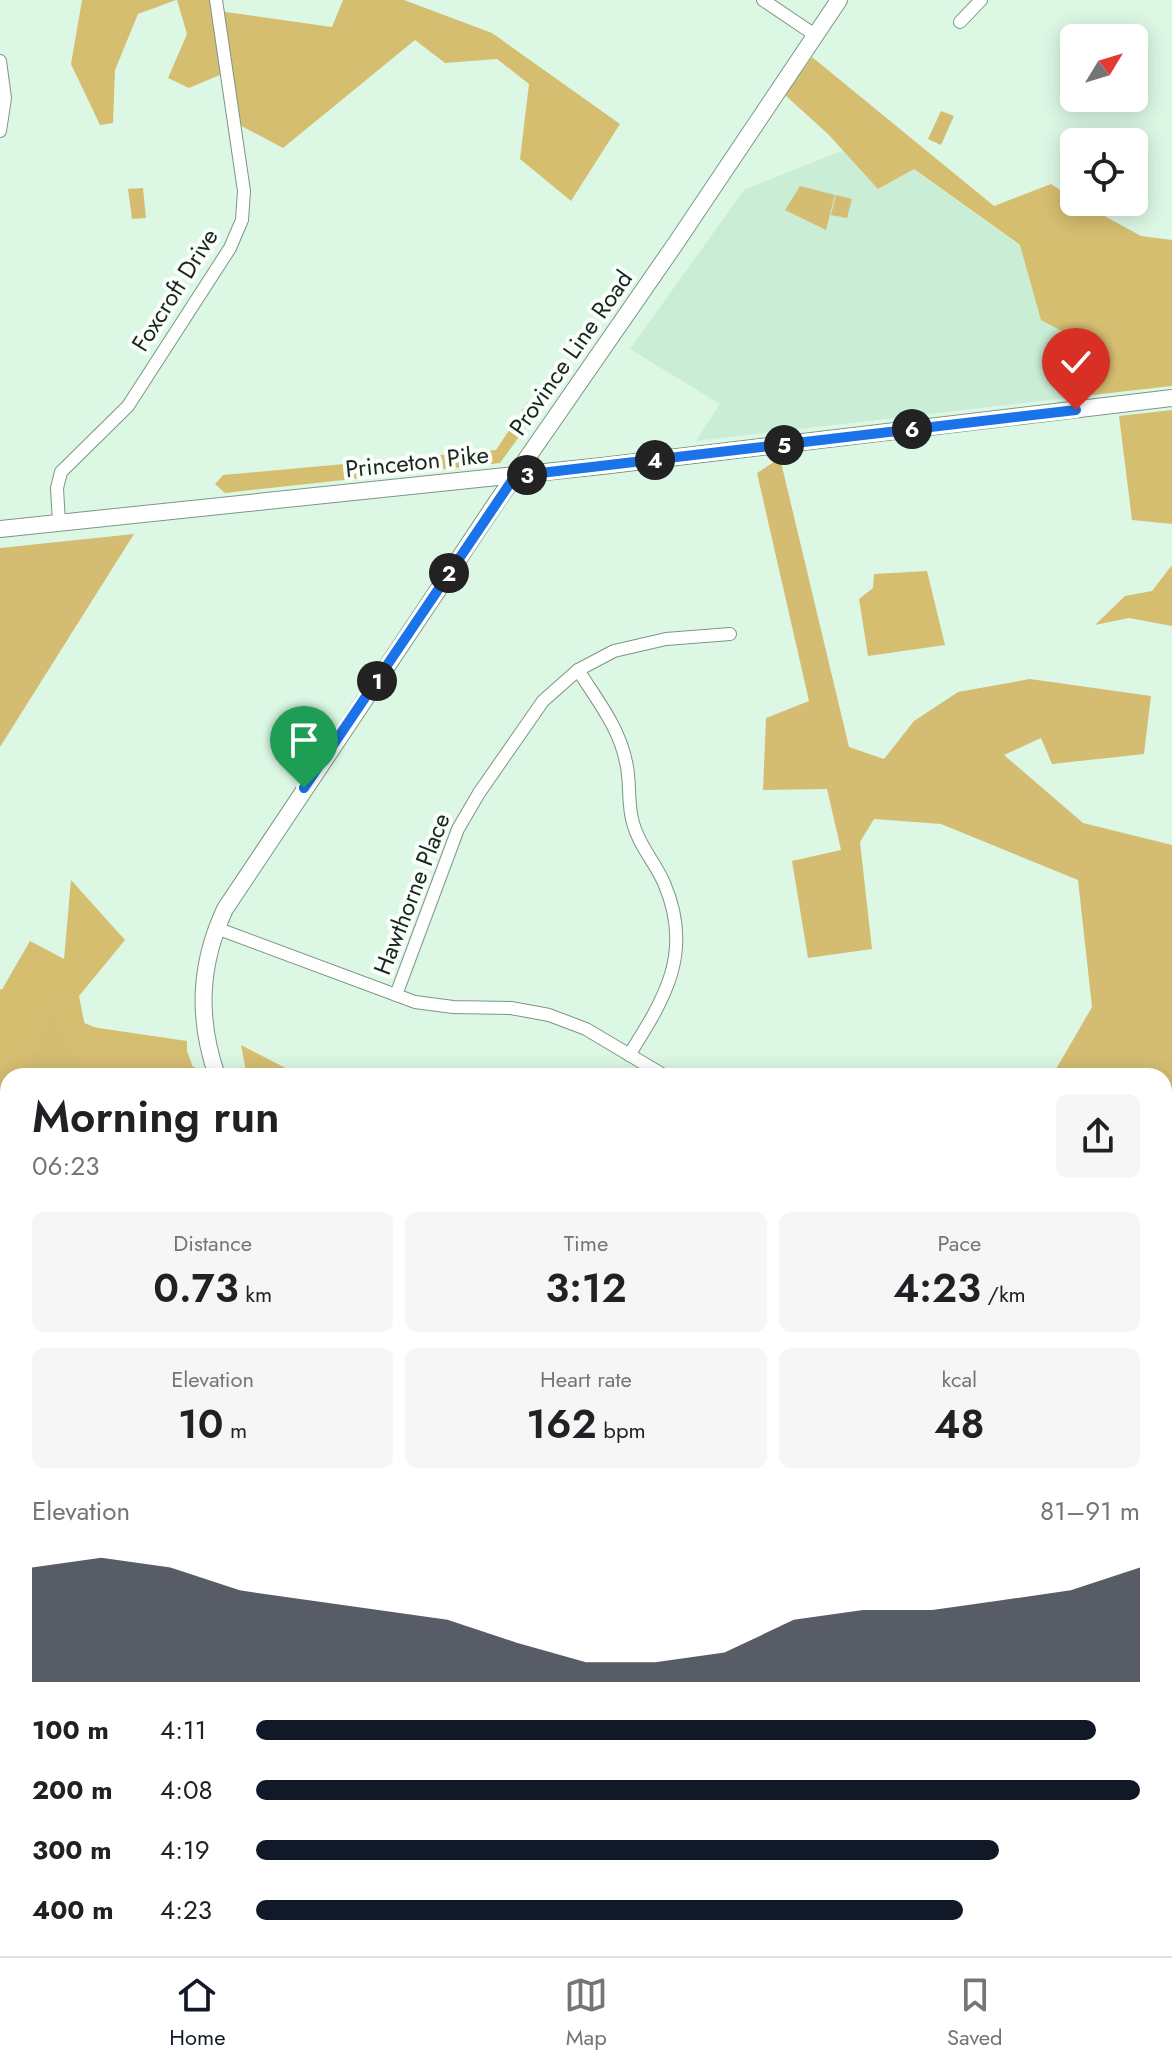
<!DOCTYPE html>
<html lang="en">
<head>
<meta charset="utf-8">
<style>
  body { margin:0; font-family:Jost,sans-serif; background:#f6f6f6; color:#202124; height:100vh; display:flex; flex-direction:column; font-size:30px; white-space:nowrap }
  * { box-sizing:border-box; margin:0 }
  p { font-size:26px; color:#757577 }
  .icon { flex:none; width:44px; height:44px; fill:none; stroke:currentColor; stroke-width:2; stroke-linecap:round; stroke-linejoin:round }
  .map { position:relative; flex:1; overflow:hidden }
  .side { position:absolute; left:0px; top:1068px; width:1172px; height:888px; display:flex; flex-direction:column; background:#fff; border-radius:24px 24px 0 0; box-shadow:0 4px 20px #0003 }
  .side>* { flex:none }
  .needle { width:52px; rotate:52deg }
  .buttons { position:absolute; left:1060px; top:24px; display:grid; gap:16px }
  .buttons a { display:grid; place-items:center; width:88px; height:88px; border-radius:12px; background:#fff; box-shadow:0 4px 20px #0003; font-size:40px }
  .pin { position:absolute; display:grid; place-items:center; width:68px; height:68px; color:#fff; margin:-82px -34px; border-radius:50% 50% 50% 0; rotate:-45deg; box-shadow:0 0 8px #0007 }
  .pin .icon { rotate:45deg }
  .km { position:absolute; width:40px; height:40px; margin:-20px; border-radius:50%; background:#222; color:#fff; font-size:22px; line-height:40px; text-align:center }
  .round { display:grid; place-items:center; flex:none; width:84px; height:84px; border-radius:12px; background:#f6f6f6 }
  .headline { display:flex; align-items:center; justify-content:space-between; height:136px; padding:0 32px }
  h1 { font-size:44px; font-weight:600; line-height:60px }
  .metrics { display:grid; grid-template-columns:repeat(3,1fr); gap:12px; height:136px; padding:8px 32px }
  .metrics div { display:grid; align-content:center; border-radius:12px; background:#f6f6f6; text-align:center }
  .metrics b { font-size:40px; font-weight:600 }
  .metrics small { font-size:22px; font-weight:400 }
  .metrics p { font-size:22px }
  .chart { height:224px; padding:16px 32px }
  .chart p { display:flex; justify-content:space-between }
  .chart svg { width:100%; height:144px; margin-top:8px; fill:#111827; opacity:.7 }
  ul { padding:0 32px; list-style:none; font-size:26px }
  li { display:grid; grid-template-columns:128px 96px 1fr; align-items:center; height:60px }
  li i { height:20px; border-radius:10px; background:#111827 }
  .tabs { display:flex; justify-content:space-around; align-items:center; height:112px; border-top:2px solid #e0e0e0; background:#fff; font-size:22px; color:#757577 }
  .tabs a { display:grid; justify-items:center; gap:4px }
  .tabs .selected { color:#111827 }
  .map>svg:first-child { display:block }
  .built { fill:#caedd6 }
  .green { fill:#d4bd72 }
  .forest { fill:#d6be71 }
  .water { fill:#7fe1ff }
  .lines { fill:none; stroke-linecap:round; stroke-linejoin:round }
  .minor-casing { stroke:#7d9685; stroke-width:14 }
  .major-casing { stroke:#7d9685; stroke-width:18 }
  .minor { stroke:#fff; stroke-width:12 }
  .major { stroke:#fff; stroke-width:16 }
  .route-casing { stroke:#fff; stroke-width:16 }
  .route { stroke:#1a73e8; stroke-width:10 }
  .labels { text-anchor:middle; stroke-width:8; stroke-linejoin:round; paint-order:stroke }
  .street-label { font-size:24px; fill:#1b251f; stroke:#f9fefb }
</style>
</head>
<body>
<div class="map">
<svg width="1172" height="1956" viewBox="0 0 1172 1956">
  <rect width="100%" height="100%" fill="#dcf8e5"/>
  <path class="built" d="M871,139l251,180 5,72 -431,50 24,-37 -90,-55 114,-159z"/>
  <g class="green">
    <path d="M941,111l13,5 -13,29 -13,-6z"/>
    <path d="M800,186l35,9 -9,35 -41,-20z"/>
    <path d="M143,188l3,30 -14,1 -4,-30z"/>
    <path d="M836,195l16,4 -5,19 -16,-3z"/>
    <path d="M780,458l69,289 35,12 30,-38 44,-29 72,-13 121,17 -7,58 -92,10 -11,-26 -37,17 79,68 89,22v712l-8,3v-484h-112l40,-69 -14,-127 -137,-56 -67,-5 -14,23 12,107 -64,9 -16,-97 49,-11 -14,-61 -64,1 3,-72 43,-17 -52,-228z"/>
    <path d="M134,534l-134,213v-199z"/>
    <path d="M0,989l48,19 3,-4 3,7 145,58 3,7h-194v454l-8,1z"/>
    <path d="M0,1611h8v99l-8,-2z"/>
    <path d="M1164,1641l8,4v145l-8,-2z"/>
  </g>
  <g class="forest">
    <path d="M82,0h94l-38,14 -23,56 -2,53 -13,2 -29,-61z"/>
    <path d="M177,0h40l2,11 113,16 11,-27h61l88,33 128,91 -49,77 -51,-42 9,-75 -32,-25 -52,4 -30,-23 -132,108 -47,-25 -9,-51 -38,16 -21,-10 19,-44z"/>
    <path d="M812,57l182,149 57,-22 23,15v3h5l62,34 31,4v146l-89,10 -6,-57 -36,-19 -21,-75 -106,-76 -36,20 -49,-54 -44,-40z"/>
    <path d="M529,400l15,2 -44,61 -275,30 -10,-9 8,-9 273,-25z"/>
    <path d="M1172,410v114l-40,-4 -13,-104z"/>
    <path d="M1172,565v61l-43,-8 -34,7 30,-29 27,-5z"/>
    <path d="M927,571l18,74 -77,11 -9,-57 14,-11 1,-14z"/>
    <path d="M71,880l54,60 -46,56 6,30 102,15v10l9,25h-111l-34,-71 -26,71h-17v47l-8,22v-152l30,-52 34,18z"/>
    <path d="M241,1045l60,31h-54z"/>
    <path d="M0,1487l8,4v59l-8,2z"/>
    <path d="M1164,1822l8,2v132h-589l4,-8h577z"/>
  </g>
  <g class="water">
    <path d="M1172,1557v32l-8,7v-36z"/>
    <path d="M8,1577v34h-8v-33z"/>
    <path d="M1164,1788l8,2v34l-8,-2z"/>
  </g>
  <g class="lines">
    <defs>
      <g id="minor">
        <path d="M763,0l52,35"/>
        <path d="M960,22l21,-22"/>
        <path d="M0,61l5,37 -5,33"/>
        <path d="M59,523l-2,-35 4,-16 67,-66 102,-158 12,-28 2,-29 -28,-191"/>
        <path d="M578,670c19,30 41,57 48,92 5,20 1,41 7,61 6,23 22,39 31,60 30,69 1,115 -35,172"/>
        <path d="M216,928l199,74 38,5 58,1 38,7 37,14 79,47"/>
        <path d="M396,995l62,-166 21,-36 64,-92 35,-31 36,-19 52,-12 64,-5"/>
        <path d="M1164,1767l8,2"/>
        <path d="M0,1796l8,4"/>
        <path d="M0,1857l8,-15"/>
        <path d="M116,1948l15,8"/>
        <path d="M316,1948l12,8"/>
        <path d="M15,1956l5,-8"/>
        <path d="M359,1956l4,-8"/>
        <path d="M471,1956l4,-8"/>
        <path d="M551,1956l5,-8"/>
        <path d="M569,1956l4,-8"/>
      </g>
      <g id="major">
        <path d="M0,529l602,-63 570,-68"/>
        <path d="M217,1076c-20,-58 -18,-111 8,-167l271,-406 180,-260 163,-243"/>
        <path d="M207,1948l7,8"/>
      </g>
    </defs>
    <use href="#minor" class="minor-casing"/>
    <use href="#major" class="major-casing"/>
    <use href="#minor" class="minor"/>
    <use href="#major" class="major"/>
  </g>
  <g class="lines">
    <defs>
      <path id="route" d="M304,788l211,-312 561,-66"/>
    </defs>
    <use href="#route" class="route-casing"/>
    <use href="#route" class="route"/>
  </g>
  <g class="labels">
    <g class="street-label">
      <text transform="translate(175 290) rotate(-58)" y="8">Foxcroft Drive</text>
      <text transform="translate(571 353) rotate(-55)" y="8">Province Line Road</text>
      <text transform="translate(417 462) rotate(-6)" y="8">Princeton Pike</text>
      <text transform="translate(412 894) rotate(-69)" y="8">Hawthorne Place</text>
    </g>
  </g>
</svg>
<div class="buttons">
<a><svg class="needle" viewBox="-14 -14 28 28"><path d="M0-13l5 13h-10z" fill="#e53935"/><path d="M0 13l5-13h-10z" fill="#757577"/></svg></a>
<a><svg class="icon" aria-label="locate" viewBox="0 0 24 24"><circle cx="12" cy="12" r="6"/><path d="M12 2v4M12 18v4M2 12h4M18 12h4"/></svg></a>
</div>
<div class="pin" style="left:304px;top:788px;background:#1e9e55"><svg class="icon" aria-label="arrive" viewBox="0 0 24 24"><path d="M6 21V4h12l-3 4 3 4H6"/></svg></div>
<div class="pin" style="left:1076px;top:410px;background:#d93025"><svg class="icon" aria-label="check" viewBox="0 0 24 24"><path d="M5 12l5 5 9-10"/></svg></div>
<b class="km" style="left:377px;top:681px">1</b>
<b class="km" style="left:449px;top:573px">2</b>
<b class="km" style="left:527px;top:475px">3</b>
<b class="km" style="left:655px;top:460px">4</b>
<b class="km" style="left:784px;top:445px">5</b>
<b class="km" style="left:912px;top:429px">6</b>
<section class="side">
<div class="headline"><div><h1>Morning run</h1><p>06:23</p></div><a class="round"><svg class="icon" aria-label="share" viewBox="0 0 24 24"><path d="M12 15V3M7 8l5-5 5 5M5 13v7h14v-7"/></svg></a></div>
<div class="metrics">
<div><p>Distance</p><b>0.73<small> km</small></b></div>
<div><p>Time</p><b>3:12</b></div>
<div><p>Pace</p><b>4:23<small> /km</small></b></div>
</div>
<div class="metrics">
<div><p>Elevation</p><b>10<small> m</small></b></div>
<div><p>Heart rate</p><b>162<small> bpm</small></b></div>
<div><p>kcal</p><b>48</b></div>
</div>
<div class="chart"><p><span>Elevation</span>81–91 m</p>
<svg viewBox="0 0 160 44" preserveAspectRatio="none"><path d="M0 44V9L10 6L20 9L30 16L40 19L50 22L60 25L70 32L80 38L90 38L100 35L110 25L120 22L130 22L140 19L150 16L160 9V44z"/></svg>
</div>
<ul>
<li><b>100 m</b>4:11<i style="width:95%"></i></li>
<li><b>200 m</b>4:08<i style="width:100%"></i></li>
<li><b>300 m</b>4:19<i style="width:84%"></i></li>
<li><b>400 m</b>4:23<i style="width:80%"></i></li>
</ul>
</section>
</div>
<nav class="tabs">
<a class="selected"><svg class="icon" aria-label="home" viewBox="0 0 24 24"><path d="M3 11l9-7 9 7M6 9v11h12V9"/></svg>Home</a>
<a><svg class="icon" aria-label="map" viewBox="0 0 24 24"><path d="M3 6l6-2 6 2 6-2v14l-6 2-6-2-6 2zM9 4v14M15 6v14"/></svg>Map</a>
<a><svg class="icon" aria-label="saved" viewBox="0 0 24 24"><path d="M7 4h10v16l-5-4-5 4z"/></svg>Saved</a>
</nav>
</body>
</html>
